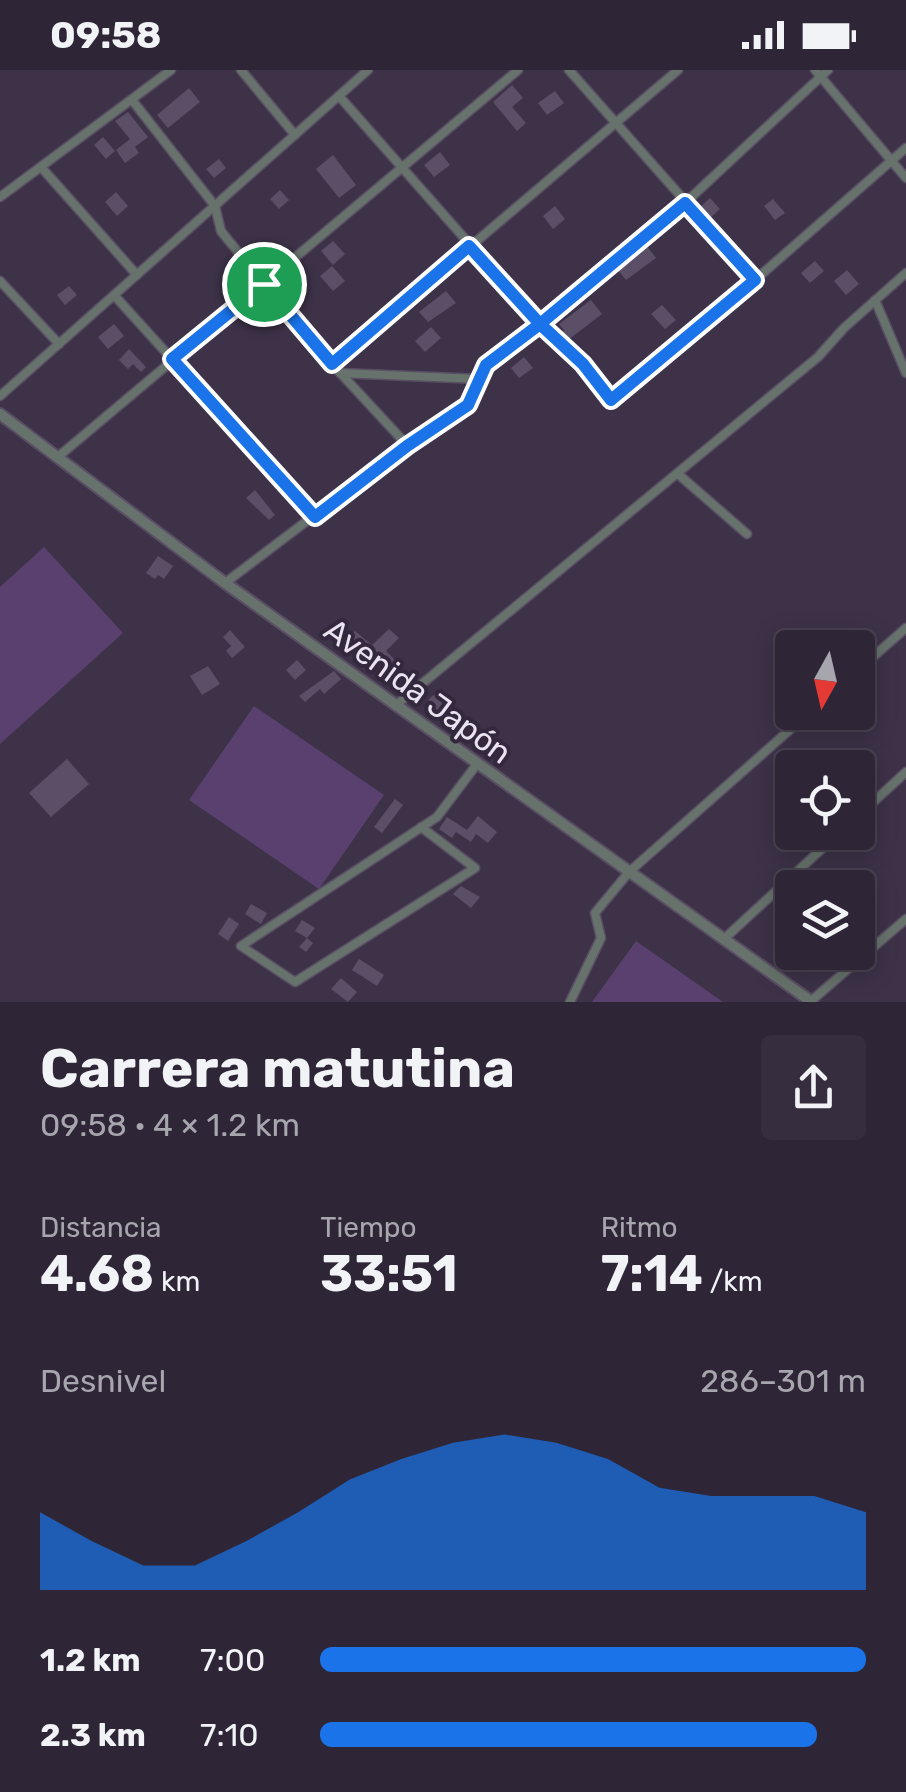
<!DOCTYPE html>
<html lang="es">
<head>
<meta charset="utf-8">
<style>
  body { margin:0; font-family:Rubik,sans-serif; background:#362e3e; color:#f1f3f6; height:100vh; display:flex; flex-direction:column; font-size:38px; white-space:nowrap }
  * { box-sizing:border-box; margin:0 }
  p { font-size:32px; color:#a7a5ad }
  .icon { flex:none; width:55px; height:55px; fill:none; stroke:currentColor; stroke-width:2; stroke-linecap:round; stroke-linejoin:round }
  .map { position:relative; height:932px; overflow:hidden }
  .panel { display:flex; flex-direction:column; background:#2e2636; flex:1 }
  .panel>* { flex:none }
  .needle { width:65px; rotate:188deg }
  .buttons { position:absolute; left:775px; top:560px; display:grid; gap:20px }
  .buttons a { display:grid; place-items:center; width:100px; height:100px; border-radius:10px; background:#2e2636; box-shadow:0 5px 25px #0003,0 0 0 2px #494351; font-size:50px }
  .pin { position:absolute; display:grid; place-items:center; width:85px; height:85px; color:#fff; margin:-42px; border:5px solid #fff; border-radius:50%; box-shadow:0 2px 10px #0007 }
  .round { display:grid; place-items:center; flex:none; width:105px; height:105px; border-radius:10px; background:#362e3e }
  .summary { display:flex; align-items:center; justify-content:space-between; height:170px; padding:0 40px }
  h1 { font-size:55px; font-weight:700; line-height:75px }
  .stats { display:grid; grid-template-columns:repeat(3,1fr); gap:15px; height:170px; padding:10px 40px }
  .stats div { display:grid; align-content:center }
  .stats b { font-size:50px; font-weight:700 }
  .stats small { font-size:28px; font-weight:400 }
  .stats p { font-size:28px }
  .chart { height:280px; padding:20px 40px }
  .chart p { display:flex; justify-content:space-between }
  .chart svg { width:100%; height:180px; margin-top:10px; fill:#1a73e8; opacity:.7 }
  ul { padding:0 40px; list-style:none; font-size:32px }
  li { display:grid; grid-template-columns:160px 120px 1fr; align-items:center; height:75px }
  li i { height:25px; border-radius:12px; background:#1a73e8 }
  .status { display:flex; justify-content:space-between; align-items:center; height:70px; padding:0 50px; background:#2e2636; direction:ltr }
  .status svg { height:28px; fill:currentColor }
  .map>svg:first-child { display:block }
  .green { fill:#59406f }
  .building { fill:#5b4f67 }
  .lines { fill:none; stroke-linecap:round; stroke-linejoin:round }
  .minor-casing { stroke:#594e63; stroke-width:11 }
  .tertiary-casing { stroke:#594e63; stroke-width:14 }
  .minor { stroke:#66726b; stroke-width:8 }
  .tertiary { stroke:#66726b; stroke-width:10 }
  .route-casing { stroke:#fff; stroke-width:20 }
  .route { stroke:#1a73e8; stroke-width:12 }
  .labels { text-anchor:middle; stroke-width:8; stroke-linejoin:round; paint-order:stroke }
  .street-label { font-size:32px; fill:#eae3f1; stroke:#33283d }
</style>
</head>
<body>
<div class="status"><b>09:58</b><svg viewBox="0 0 49 12"><path d="M0 12V9h3v3zM5 12V6h3v6zM10 12V3h3v9zM15 12V0h3v12zM26 1h20v11H26zM47 4h2v5h-2z"/></svg></div>
<div class="map">
<svg width="906" height="932" viewBox="0 0 906 932">
  <rect width="100%" height="100%" fill="#3d3248"/>
  <g class="green">
    <path d="M44,477l79,86 -123,111v-157z"/>
    <path d="M254,636l130,89 -65,94 -130,-89z"/>
    <path d="M636,871l87,61h-131z"/>
  </g>
  <g class="building">
    <path d="M512,15l11,13 -11,9 14,16 -9,8 -24,-29z"/>
    <path d="M189,18l11,14 -32,26 -11,-13z"/>
    <path d="M555,21l9,12 -17,12 -9,-12z"/>
    <path d="M128,42l20,25 -13,10 4,6 -14,10 -9,-13 14,-11 -15,-18z"/>
    <path d="M103,67l12,14 -9,8 -12,-14z"/>
    <path d="M440,82l10,13 -16,12 -10,-12z"/>
    <path d="M333,85l23,30 -17,13 -23,-29z"/>
    <path d="M219,89l7,9 -12,10 -8,-9z"/>
    <path d="M280,120l9,10 -10,9 -9,-10z"/>
    <path d="M116,122l12,14 -11,10 -12,-14z"/>
    <path d="M710,128l10,11 -10,9 -10,-11z"/>
    <path d="M773,129l12,14 -10,7 -11,-14z"/>
    <path d="M555,136l10,13 -12,10 -10,-13z"/>
    <path d="M333,171l12,13 -12,11 -12,-14z"/>
    <path d="M646,175l10,13 -30,22 -9,-11z"/>
    <path d="M815,191l9,10 -14,12 -9,-10z"/>
    <path d="M332,196l13,15 -12,10 -13,-15z"/>
    <path d="M847,200l12,14 -13,11 -12,-14z"/>
    <path d="M69,216l8,9 -12,10 -8,-10z"/>
    <path d="M446,221l10,12 -28,19 -9,-10z"/>
    <path d="M591,230l11,14 -34,26 -7,-7 3,-3 -5,-6z"/>
    <path d="M662,235l14,15 -11,9 -14,-15z"/>
    <path d="M114,254l10,12 -16,13 -10,-12z"/>
    <path d="M431,257l10,11 -16,14 -10,-11z"/>
    <path d="M129,279l17,18 -5,5 -8,-8 -5,5 -9,-9z"/>
    <path d="M524,287l9,11 -14,10 -8,-10z"/>
    <path d="M255,420l20,25 -6,5 -23,-22z"/>
    <path d="M158,486l15,10 -9,13 -6,-4 -3,4 -9,-6z"/>
    <path d="M389,559l10,9 -13,13 14,14 -6,7 -15,-15 -4,4 -28,-23 8,-7 17,14z"/>
    <path d="M230,560l15,17 -13,11 -6,-7 5,-5 -8,-9z"/>
    <path d="M297,590l9,10 -11,10 -9,-10z"/>
    <path d="M208,596l12,18 -18,11 -12,-19z"/>
    <path d="M334,601l7,8 -17,15 -4,-5 -15,13 -6,-6z"/>
    <path d="M439,620l13,14 -11,10 -13,-14z"/>
    <path d="M67,689l22,25 -38,33 -22,-24z"/>
    <path d="M395,729l8,6 -21,28 -8,-6z"/>
    <path d="M478,746l19,16 -9,11 -12,-9 -5,8 -15,-10 -4,6 -13,-9 8,-12 20,13z"/>
    <path d="M461,816l19,11 -9,11 -18,-14z"/>
    <path d="M251,834l16,9 -6,11 -16,-10z"/>
    <path d="M229,847l10,7 -11,17 -10,-7z"/>
    <path d="M302,850l13,8 -8,10 6,5 -7,9 -7,-5 8,-9 -12,-7z"/>
    <path d="M359,889l25,16 -7,11 -25,-16z"/>
    <path d="M341,908l16,14 -9,10 -17,-13z"/>
  </g>
  <g class="lines">
    <defs>
      <g id="minor">
        <path d="M241,0l54,65"/>
        <path d="M569,0l186,210"/>
        <path d="M815,0l91,108"/>
        <path d="M339,26l201,228 43,40 28,36 144,-120 151,-132"/>
        <path d="M132,30l83,106 6,25 8,10 103,123 75,81"/>
        <path d="M41,97l96,108"/>
        <path d="M0,127l171,-127"/>
        <path d="M0,211l59,63"/>
        <path d="M114,225l201,222"/>
        <path d="M875,230l31,73"/>
        <path d="M332,294l346,-294"/>
        <path d="M340,303l139,6"/>
        <path d="M0,326l368,-326"/>
        <path d="M59,386l459,-386"/>
        <path d="M678,404l69,60"/>
        <path d="M225,513l182,-138 61,-40 18,-40 54,-41 145,-121 143,-133"/>
        <path d="M858,600l48,-42"/>
        <path d="M395,636l423,-349 26,-29 62,-55"/>
        <path d="M858,746l48,-44"/>
        <path d="M421,757l54,41 -180,114 -54,-36 196,-129 40,-53"/>
        <path d="M724,869l116,-107"/>
        <path d="M811,931l95,-82"/>
        <path d="M570,932l31,-64 -6,-25 34,-41 181,-160"/>
      </g>
      <path id="tertiary" d="M0,344l225,169 587,419"/>
    </defs>
    <use href="#minor" class="minor-casing"/>
    <use href="#tertiary" class="tertiary-casing"/>
    <use href="#minor" class="minor"/>
    <use href="#tertiary" class="tertiary"/>
  </g>
  <g class="lines">
    <defs>
      <path id="route" d="M264,214l-92,75 143,158 92,-71 61,-41 18,-40 54,-41 43,40 28,36 144,-120 -70,-77 -145,121 -71,-78 -137,118 -68,-80"/>
    </defs>
    <use href="#route" class="route-casing"/>
    <use href="#route" class="route"/>
  </g>
  <g class="labels">
    <g class="street-label">
      <text transform="translate(418 621) rotate(36)" y="11">Avenida Japón</text>
    </g>
  </g>
</svg>
<div class="buttons">
<a><svg class="needle" viewBox="-14 -14 28 28"><path d="M0-13l5 13h-10z" fill="#e53935"/><path d="M0 13l5-13h-10z" fill="#a7a5ad"/></svg></a>
<a><svg class="icon" aria-label="locate" viewBox="0 0 24 24"><circle cx="12" cy="12" r="6"/><path d="M12 2v4M12 18v4M2 12h4M18 12h4"/></svg></a>
<a><svg class="icon" aria-label="layers" viewBox="0 0 24 24"><path d="M12 4l9 5-9 5-9-5zM3 14l9 5 9-5"/></svg></a>
</div>
<div class="pin" style="left:264px;top:214px;background:#1e9e55"><svg class="icon" aria-label="arrive" viewBox="0 0 24 24"><path d="M6 21V4h12l-3 4 3 4H6"/></svg></div>
</div>
<section class="panel">
<div class="summary"><div><h1>Carrera matutina</h1><p>09:58 · 4 × 1.2 km</p></div><a class="round"><svg class="icon" aria-label="share" viewBox="0 0 24 24"><path d="M12 15V3M7 8l5-5 5 5M5 13v7h14v-7"/></svg></a></div>
<div class="stats">
<div><p>Distancia</p><b>4.68<small> km</small></b></div>
<div><p>Tiempo</p><b>33:51</b></div>
<div><p>Ritmo</p><b>7:14<small> /km</small></b></div>
</div>
<div class="chart"><p><span>Desnivel</span>286–301 m</p>
<svg viewBox="0 0 160 44" preserveAspectRatio="none"><path d="M0 44V25L10 32L20 38L30 38L40 32L50 25L60 17L70 12L80 8L90 6L100 8L110 12L120 19L130 21L140 21L150 21L160 25V44z"/></svg>
</div>
<ul>
<li><b>1.2 km</b>7:00<i style="width:100%"></i></li>
<li><b>2.3 km</b>7:10<i style="width:91%"></i></li>
</ul>
</section>
</body>
</html>
